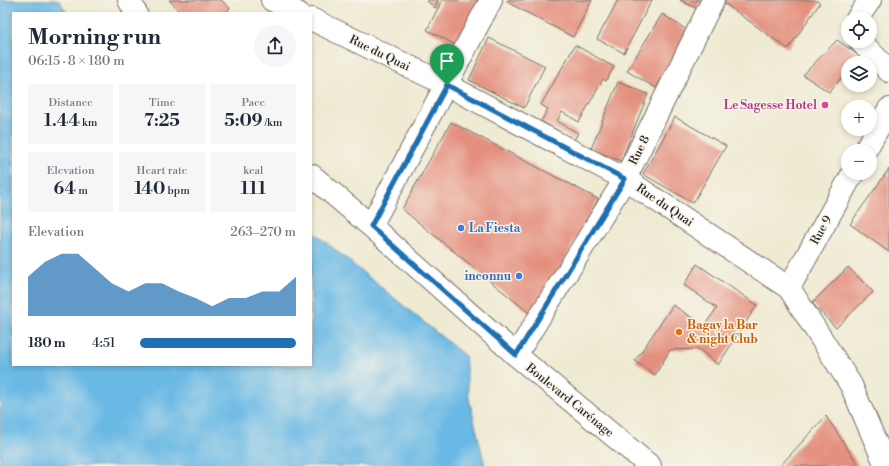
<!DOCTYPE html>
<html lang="en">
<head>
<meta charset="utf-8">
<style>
  body { margin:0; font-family:"Libre Bodoni",serif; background:#f6f6f7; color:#1f2937; height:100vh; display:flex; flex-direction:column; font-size:15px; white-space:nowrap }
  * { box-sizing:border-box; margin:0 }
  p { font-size:13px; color:#747a83 }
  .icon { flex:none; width:22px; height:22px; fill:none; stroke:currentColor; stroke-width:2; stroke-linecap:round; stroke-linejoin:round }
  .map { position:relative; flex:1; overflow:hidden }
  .details { position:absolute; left:12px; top:12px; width:300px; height:354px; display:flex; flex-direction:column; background:#fff; border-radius:0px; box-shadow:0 2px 6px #0003 }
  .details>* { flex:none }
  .controls { position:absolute; left:841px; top:12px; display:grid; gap:8px }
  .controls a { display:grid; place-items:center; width:36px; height:36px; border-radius:50%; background:#fff; box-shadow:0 2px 6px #0003; font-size:20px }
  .pin { position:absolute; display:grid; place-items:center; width:34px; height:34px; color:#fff; margin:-41px -17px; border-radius:50% 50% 50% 0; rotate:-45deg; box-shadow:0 0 4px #0007 }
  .pin .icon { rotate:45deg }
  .round { display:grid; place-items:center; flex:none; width:42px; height:42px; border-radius:21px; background:#f6f6f7 }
  .overview { display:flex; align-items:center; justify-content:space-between; height:68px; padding:0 16px }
  h1 { font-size:22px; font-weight:800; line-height:30px }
  .stats { display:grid; grid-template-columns:repeat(3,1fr); gap:6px; height:68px; padding:4px 16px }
  .stats div { display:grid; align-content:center; border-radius:0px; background:#f6f6f7; text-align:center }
  .stats b { font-size:17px; font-weight:800 }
  .stats small { font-size:11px; font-weight:400 }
  .stats p { font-size:11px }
  .chart { height:112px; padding:8px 16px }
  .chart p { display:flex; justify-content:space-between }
  .chart svg { width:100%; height:72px; margin-top:4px; fill:#1f6fb2; opacity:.7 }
  ul { padding:0 16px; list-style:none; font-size:13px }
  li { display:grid; grid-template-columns:64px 48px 1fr; align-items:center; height:30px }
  li i { height:10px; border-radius:5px; background:#1f6fb2 }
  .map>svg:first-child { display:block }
  .water { fill:#6ab9e5; stroke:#4a7288 }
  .building { fill:#e4907f }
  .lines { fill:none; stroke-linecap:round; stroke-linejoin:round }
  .minor-casing { stroke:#706e65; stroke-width:24 }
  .minor { stroke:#fff; stroke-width:22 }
  .route-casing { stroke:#fff; stroke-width:8 }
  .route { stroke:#1f6fb2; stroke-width:5 }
  .hotel-dot { fill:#d1479c; stroke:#f7f3e8; stroke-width:1.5 }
  .shop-dot { fill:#3f7fe0; stroke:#f7f3e8; stroke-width:1.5 }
  .food-dot { fill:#e8710a; stroke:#f7f3e8; stroke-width:1.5 }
  .labels { text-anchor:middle; stroke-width:3; stroke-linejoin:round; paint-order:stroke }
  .street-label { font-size:12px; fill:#2b2b2b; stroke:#f7f3e8 }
  .hotel-label { font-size:12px; font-weight:bold; fill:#b23c85; stroke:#f7f3e8; text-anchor:end }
  .shop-label { font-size:12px; font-weight:bold; fill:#366cbe; stroke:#f7f3e8; text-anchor:start }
  .food-label { font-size:12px; font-weight:bold; fill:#c56008; stroke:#f7f3e8; text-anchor:start }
</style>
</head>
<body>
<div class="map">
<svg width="889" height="466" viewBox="0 0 889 466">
  <rect width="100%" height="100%" fill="#f7f3e8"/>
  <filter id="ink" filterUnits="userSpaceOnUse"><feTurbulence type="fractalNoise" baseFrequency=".025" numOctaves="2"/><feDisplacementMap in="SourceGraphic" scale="8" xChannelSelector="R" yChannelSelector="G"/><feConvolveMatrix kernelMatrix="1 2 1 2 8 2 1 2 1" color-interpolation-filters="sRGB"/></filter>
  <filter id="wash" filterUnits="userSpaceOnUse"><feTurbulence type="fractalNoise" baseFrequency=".012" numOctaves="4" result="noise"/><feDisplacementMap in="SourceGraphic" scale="16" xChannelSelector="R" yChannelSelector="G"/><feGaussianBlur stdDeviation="0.9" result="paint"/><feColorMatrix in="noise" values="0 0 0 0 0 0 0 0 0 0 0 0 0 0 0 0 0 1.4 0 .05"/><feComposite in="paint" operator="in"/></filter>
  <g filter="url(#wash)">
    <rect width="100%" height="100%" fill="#efead2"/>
    <path class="water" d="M0,0h59l8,13h-54v352h298v-135l154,126 4,43 16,67h-485z"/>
    <g id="blocks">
      <g class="building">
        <path d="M169,0h52l9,8 -5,5h-44z"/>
        <path d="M426,0h12l-3,8z"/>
        <path d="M442,0h41l-21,48 -35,-18z"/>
        <path d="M508,0h84l-19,37 -66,-35z"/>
        <path d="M618,0h34l-28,53 -27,-14z"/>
        <path d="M680,0h21l-4,9z"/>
        <path d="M727,0h88l5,3 -32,46 -64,-46z"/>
        <path d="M662,14l28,18 -34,56 -29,-17z"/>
        <path d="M489,38l56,28 -21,42 -55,-28z"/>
        <path d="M837,40l23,16 -6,7h-6v7l-19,22 -26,-17z"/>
        <path d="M575,45l39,22 -8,14 -3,-2 -24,43 -17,-10 -5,9 21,12 -4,7 -33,-19 7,-12 -7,-4z"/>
        <path d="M618,82l30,12 -27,67 -30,-12z"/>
        <path d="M675,117l51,29 -33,57 -50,-29z"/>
        <path d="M451,122l147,77 -64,118 -132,-108z"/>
        <path d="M889,169v83l-39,-28z"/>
        <path d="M697,264l60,41 -39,60 -19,-16 -29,1 -15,25 -20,-14 38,-56 31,21 13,-18 -33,-23z"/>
        <path d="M848,267l25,25 -37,36 -24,-25z"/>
        <path d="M826,416l33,50h-79z"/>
      </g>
    </g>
  </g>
  <g filter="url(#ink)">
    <use href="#blocks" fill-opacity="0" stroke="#706e65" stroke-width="1"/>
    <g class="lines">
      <defs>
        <g id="minor">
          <path d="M129,0l7,13"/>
          <path d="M272,0l26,13"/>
          <path d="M311,19l136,66 178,94 164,109 62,97 35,81"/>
          <path d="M857,19l13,-19"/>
          <path d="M860,41l29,30"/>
          <path d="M865,151l24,-42"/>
          <path d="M311,175l60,51 145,129 134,111"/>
          <path d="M371,226l120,-226"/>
          <path d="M789,288l64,-115"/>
          <path d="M516,355l109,-176 88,-179"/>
        </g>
      </defs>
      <use href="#minor" class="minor-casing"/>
      <use href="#minor" class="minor"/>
    </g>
  </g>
  <g class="lines" filter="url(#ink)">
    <defs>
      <path id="route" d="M447,85l178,94 -109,176 -145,-129z"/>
    </defs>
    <use href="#route" class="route-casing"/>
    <use href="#route" class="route"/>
  </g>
  <circle class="hotel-dot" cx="825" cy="105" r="4"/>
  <g class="shop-dot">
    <circle cx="461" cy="228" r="4"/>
    <circle cx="519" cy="276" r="4"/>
  </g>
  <circle class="food-dot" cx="679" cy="332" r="4"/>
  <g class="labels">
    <g class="street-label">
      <text transform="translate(380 53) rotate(26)" y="4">Rue du Quai</text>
      <text transform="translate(639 150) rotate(-64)" y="4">Rue 8</text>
      <text transform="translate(665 205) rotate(34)" y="4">Rue du Quai</text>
      <text transform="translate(821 230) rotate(-61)" y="4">Rue 9</text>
      <text transform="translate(570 400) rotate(39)" y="4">Boulevard Carénage</text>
    </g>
    <g class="hotel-label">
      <text x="817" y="109">Le Sagesse Hotel</text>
    </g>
    <g class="shop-label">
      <text x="469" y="232">La Fiesta</text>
      <text x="511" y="280" text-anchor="end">inconnu</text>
    </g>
    <g class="food-label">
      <text x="687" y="329">Bagay la Bar<tspan x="687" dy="14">&amp; night Club</tspan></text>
    </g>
  </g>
</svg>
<div class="controls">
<a><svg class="icon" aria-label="locate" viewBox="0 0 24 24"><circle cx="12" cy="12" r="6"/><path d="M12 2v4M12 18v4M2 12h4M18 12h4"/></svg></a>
<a><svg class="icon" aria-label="layers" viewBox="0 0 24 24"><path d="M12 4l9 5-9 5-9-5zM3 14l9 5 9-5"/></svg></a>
<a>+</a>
<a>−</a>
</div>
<div class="pin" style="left:447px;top:85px;background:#1e9e55"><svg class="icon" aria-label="arrive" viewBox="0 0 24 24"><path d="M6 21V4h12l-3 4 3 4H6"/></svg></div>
<section class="details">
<div class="overview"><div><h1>Morning run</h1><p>06:15 · 8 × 180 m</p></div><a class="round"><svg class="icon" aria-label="share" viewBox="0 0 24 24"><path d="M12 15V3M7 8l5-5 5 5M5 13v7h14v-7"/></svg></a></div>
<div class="stats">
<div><p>Distance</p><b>1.44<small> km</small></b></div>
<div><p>Time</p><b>7:25</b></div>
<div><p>Pace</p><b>5:09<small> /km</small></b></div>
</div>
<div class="stats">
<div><p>Elevation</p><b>64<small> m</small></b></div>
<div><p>Heart rate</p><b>140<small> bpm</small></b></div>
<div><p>kcal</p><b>111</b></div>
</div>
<div class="chart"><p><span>Elevation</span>263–270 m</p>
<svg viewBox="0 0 160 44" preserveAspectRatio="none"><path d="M0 44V20L10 11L20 6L30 6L40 15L50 24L60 29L70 24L80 24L90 29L100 33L110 38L120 33L130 33L140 29L150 29L160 20V44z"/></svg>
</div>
<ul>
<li><b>180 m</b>4:51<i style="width:100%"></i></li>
</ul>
</section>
</div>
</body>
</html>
